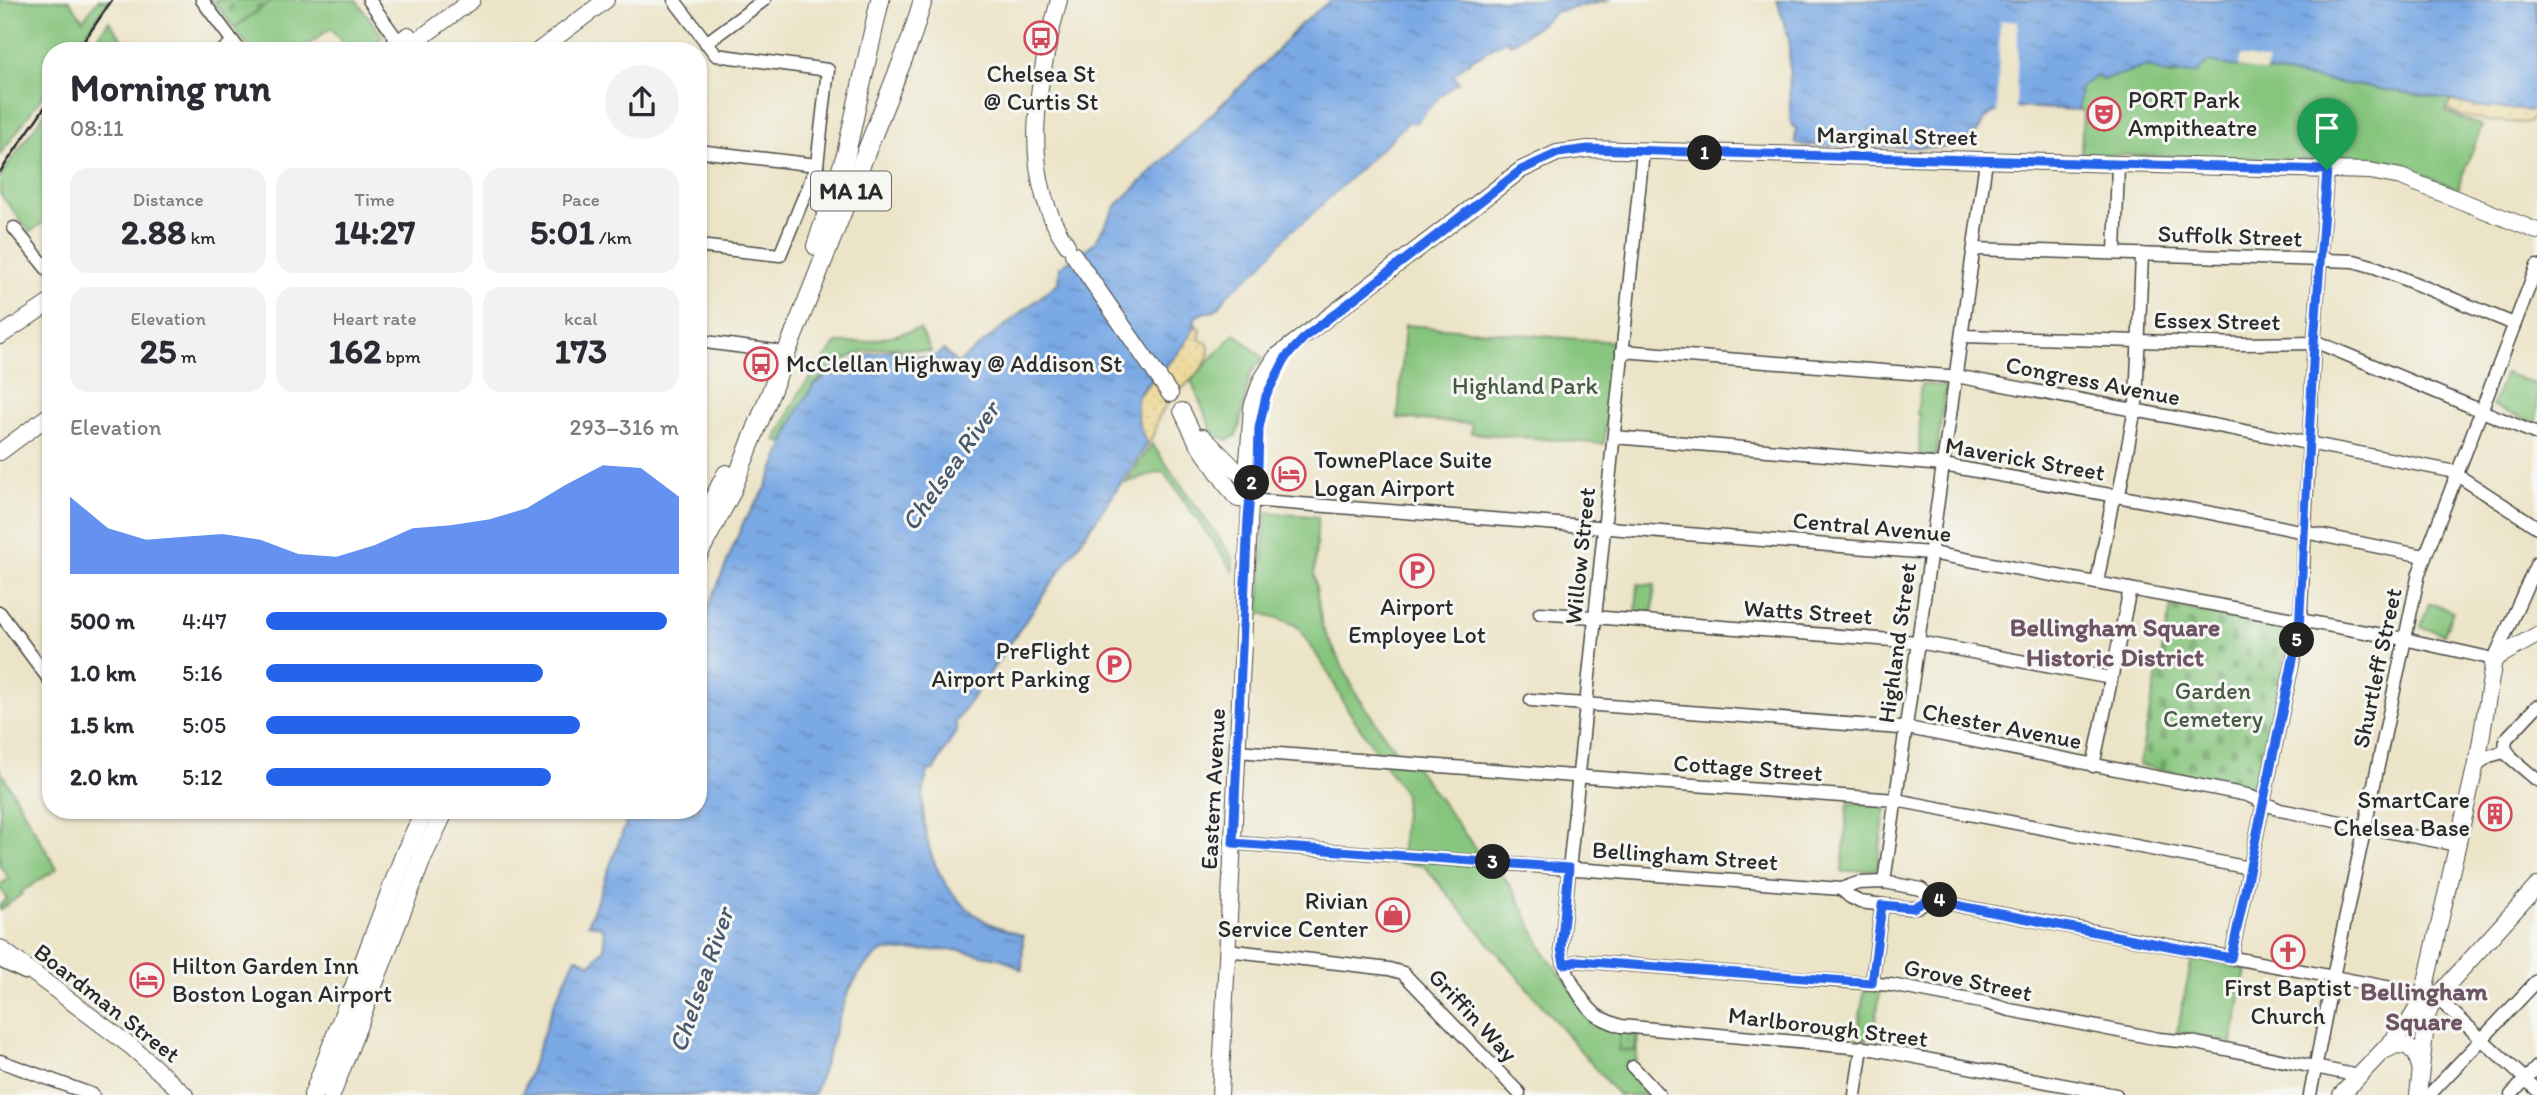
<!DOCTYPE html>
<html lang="en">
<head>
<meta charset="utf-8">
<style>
  body { margin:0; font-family:Itim,sans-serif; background:#f2f2f3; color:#2b2b33; height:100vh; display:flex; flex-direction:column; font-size:26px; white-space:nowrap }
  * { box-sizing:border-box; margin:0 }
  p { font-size:23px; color:#7c7c81 }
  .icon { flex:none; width:38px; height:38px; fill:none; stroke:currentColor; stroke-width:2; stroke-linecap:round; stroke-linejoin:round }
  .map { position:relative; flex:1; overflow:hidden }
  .side { position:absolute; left:42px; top:42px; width:665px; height:777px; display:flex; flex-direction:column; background:#fff; border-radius:28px; box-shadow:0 2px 5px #0004 }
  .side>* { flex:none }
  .pin { position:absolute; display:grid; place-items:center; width:60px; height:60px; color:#fff; margin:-72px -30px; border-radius:50% 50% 50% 0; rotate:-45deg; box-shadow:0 0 7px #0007 }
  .pin .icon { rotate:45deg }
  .km { position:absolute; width:35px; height:35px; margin:-18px; border-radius:50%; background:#222; color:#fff; font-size:19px; line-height:35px; text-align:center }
  .round { display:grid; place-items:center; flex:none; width:74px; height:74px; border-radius:37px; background:#f2f2f3 }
  .summary { display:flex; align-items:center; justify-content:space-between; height:119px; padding:0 28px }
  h1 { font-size:38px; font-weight:700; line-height:52px }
  .stats { display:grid; grid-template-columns:repeat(3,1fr); gap:10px; height:119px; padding:7px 28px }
  .stats div { display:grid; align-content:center; border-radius:18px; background:#f2f2f3; text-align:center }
  .stats b { font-size:35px; font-weight:700 }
  .stats small { font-size:19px; font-weight:400 }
  .stats p { font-size:19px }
  .chart { height:196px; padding:14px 28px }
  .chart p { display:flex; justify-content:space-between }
  .chart svg { width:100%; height:126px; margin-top:7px; fill:#2563eb; opacity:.7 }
  ul { padding:0 28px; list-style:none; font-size:23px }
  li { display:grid; grid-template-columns:112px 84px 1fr; align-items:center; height:52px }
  li i { height:18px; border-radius:9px; background:#2563eb }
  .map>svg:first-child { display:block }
  .sand { fill:url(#sand-dots); stroke:#8c8264; stroke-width:2 }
  .cemetery { fill:url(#cemetery-stones); stroke:#587854; stroke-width:2 }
  .park { fill:#86c57d; stroke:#587854; stroke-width:2 }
  .garden { fill:url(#garden-dots); stroke:#587854; stroke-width:2 }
  .water { fill:url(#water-ripples); stroke:#526a88; stroke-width:2 }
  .pier { fill:#ece4c7 }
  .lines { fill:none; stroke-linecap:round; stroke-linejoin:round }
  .minor-casing { stroke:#484742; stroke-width:15 }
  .major-casing { stroke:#484742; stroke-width:18 }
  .highway-casing { stroke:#484742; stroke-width:20 }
  .minor { stroke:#fff; stroke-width:12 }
  .major { stroke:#fff; stroke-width:16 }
  .highway { stroke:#fff; stroke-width:18 }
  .rail { stroke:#2b2b2b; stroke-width:2.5 }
  .route-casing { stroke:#fff; stroke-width:14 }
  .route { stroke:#2563eb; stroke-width:9 }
  .labels { text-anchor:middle; stroke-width:6; stroke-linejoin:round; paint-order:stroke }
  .shield { fill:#f6f6f2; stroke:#686867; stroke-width:2 }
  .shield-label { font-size:23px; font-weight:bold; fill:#2b2b2b }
  .poi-label { font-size:24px; fill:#2b2b2b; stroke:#f6f6f2; text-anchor:start }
  .street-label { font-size:24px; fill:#2b2b2b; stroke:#f6f6f2 }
  .park-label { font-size:24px; fill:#465944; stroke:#f6f6f2 }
  .water-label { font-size:26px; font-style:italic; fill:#47576c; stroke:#f6f6f2 }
  .neighbourhood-label { font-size:26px; font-weight:bold; fill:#6e5465; stroke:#f6f6f2 }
</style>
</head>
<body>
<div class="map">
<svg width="2537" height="1095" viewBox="0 0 2537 1095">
  <defs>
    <pattern id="sand-dots" width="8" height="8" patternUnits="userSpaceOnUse" patternTransform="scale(1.75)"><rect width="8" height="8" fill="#eeda9e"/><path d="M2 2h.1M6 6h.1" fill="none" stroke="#cb8" stroke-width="1.8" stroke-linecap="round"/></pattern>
    <pattern id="cemetery-stones" width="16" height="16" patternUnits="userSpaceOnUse" patternTransform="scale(1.75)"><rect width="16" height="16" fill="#86c57d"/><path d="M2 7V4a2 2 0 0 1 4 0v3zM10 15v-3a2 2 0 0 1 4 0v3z" fill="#6ea067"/></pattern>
    <pattern id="garden-dots" width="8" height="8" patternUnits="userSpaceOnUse" patternTransform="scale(1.75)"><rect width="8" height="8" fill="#86c57d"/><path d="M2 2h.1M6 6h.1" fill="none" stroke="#6ea067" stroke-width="1.8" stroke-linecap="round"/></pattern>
    <pattern id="water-ripples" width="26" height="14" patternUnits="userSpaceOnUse" patternTransform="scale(1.75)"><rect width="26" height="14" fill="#7aa9e4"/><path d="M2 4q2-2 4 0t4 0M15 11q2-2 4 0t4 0" fill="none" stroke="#648ab9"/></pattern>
  </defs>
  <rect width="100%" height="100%" fill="#f6f6f2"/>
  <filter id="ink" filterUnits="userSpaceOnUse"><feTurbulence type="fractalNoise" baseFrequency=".0143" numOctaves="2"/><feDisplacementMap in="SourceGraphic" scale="14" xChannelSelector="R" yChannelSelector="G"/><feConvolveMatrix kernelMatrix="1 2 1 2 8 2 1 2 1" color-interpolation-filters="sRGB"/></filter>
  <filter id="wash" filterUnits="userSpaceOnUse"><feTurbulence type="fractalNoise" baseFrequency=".00686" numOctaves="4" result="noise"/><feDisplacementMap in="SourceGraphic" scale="28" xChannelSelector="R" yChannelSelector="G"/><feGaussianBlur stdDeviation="1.57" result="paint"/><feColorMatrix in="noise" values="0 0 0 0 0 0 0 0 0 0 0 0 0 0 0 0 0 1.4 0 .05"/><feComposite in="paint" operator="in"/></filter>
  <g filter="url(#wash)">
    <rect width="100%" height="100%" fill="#ece4c7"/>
    <g class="sand">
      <path d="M2451,100c27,10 58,8 86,11v7h-4l-5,5 -39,-2 -26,-5 -17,-7z"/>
      <path d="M1196,325l5,5 -2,9 9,5c7,22 -26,42 -38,56 -4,6 -10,13 -12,19 -4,10 -3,16 -10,25 -10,-12 -13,-33 -10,-48l52,-60z"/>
    </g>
    <g class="cemetery">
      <path d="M213,0h60l-39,28z"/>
      <path d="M2171,606l119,24 -32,159 -119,-24z"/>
    </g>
    <g class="park">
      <path d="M0,0h69l14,20 15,-20h11l-35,51h-23v33l-51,71z"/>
      <path d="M273,0h83l27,37 -20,14h-15l-17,-23 -31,23h-48l-18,-23z"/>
      <path d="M109,21l22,30h-43z"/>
      <path d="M2208,62l243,38 -5,12 36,14 -25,63 -64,-27 -312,-8 2,-43 -5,-1 3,-24 16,-10 5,4 40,-12 8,-1 21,8 6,-1z"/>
      <path d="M51,104v113l-21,15 -30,-38v-18z"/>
      <path d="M1405,325l210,17 -11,102 -133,-11 1,-9 -74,-6z"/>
      <path d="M920,329l11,23c-16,-2 -32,-5 -48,-4 -54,5 -82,49 -100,95l-7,-3 24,-49 37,-48 29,-1z"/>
      <path d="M1235,333l28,25 -13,16 -11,55 -3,7 -8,4 -14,-5 -23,-54z"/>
      <path d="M2505,373l32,12v39l-45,-18z"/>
      <path d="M1921,384l25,2 -10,71 -17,-1 1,-41 -3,-1z"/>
      <path d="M1152,444l81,114v13l-70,-100 -38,12z"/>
      <path d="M1266,512l52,5 -4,57 8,52 35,69 41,60h9l71,97 20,17 19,27 27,56 47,63 48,18 -3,28 -7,7 25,27h-36l-194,-229 -23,-3 4,-69 -59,-87 -17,-33 -30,-46c-9,-8 -28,-11 -40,-16z"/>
      <path d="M1638,584l17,1 -2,27 -17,-1z"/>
      <path d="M2429,603l24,8 -9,23 -23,-7z"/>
      <path d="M0,770l57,99 -36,23 1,2 -22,16v-5l7,-6 -7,-10v-4l9,-7 -9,-12z"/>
      <path d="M1848,803l38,3 -9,63 -35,3z"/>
      <path d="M2192,959l55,11 -15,73 -55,-11z"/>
      <path d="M1864,990l16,2 -7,48 -16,-2z"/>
    </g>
    <path class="garden" d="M1620,1032l17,1 -2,18 -17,-1z"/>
    <g class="water">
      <path d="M1331,0h279l-55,12 -17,14 -28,18 -3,-5 -43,26 -11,10 6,7 -18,14 -25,28 -8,-1 -103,99 -13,9 -33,38 -33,28 -7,10 -7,5h-7l-10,5c2,18 -26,47 -38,59 -7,7 -16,11 -19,20 -3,9 -1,19 1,28 2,7 4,14 9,20l-193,279 2,6 -23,41h-5c-6,14 -7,33 -5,48 3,43 25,83 63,104 12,6 24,9 36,14l-1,34 -19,-11 -47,-9 -74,1 -19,17 -15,24 -34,103h-292l31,-89 23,-49 15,7 13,-16v-17l-5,-5 -11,-2 43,-114h67v-97l3,-15 -3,-7v-55l5,-16 40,-97 23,-35 32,-78 16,-25 21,-15 35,-16 23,-4 37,9 14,-9 13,14 102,-82 1,-15 34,-24 23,-38 153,-147 31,-34z"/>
      <path d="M1777,0h760v111c-28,-3 -59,-1 -86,-11l-243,-38 -11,11 -33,1 -14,-7 -8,1 -40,12 -5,-4 -16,10 -3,24 -62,-3 -22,5 -9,7 -7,12 -11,10 -24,7 -144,-3 -4,-2 1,-15 -4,-2 -2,-8 -1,-78z"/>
    </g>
    <g class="pier">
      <path d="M2000,21h18l-2,89 -14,4h-5z"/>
      <path d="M2240,56l28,5 -2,11 -28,-5z"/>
      <path d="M1459,82l-3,6 -13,10 -25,28h-8l-103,98 -13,10 -33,37 -31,27 -4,-1 33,-28 33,-38 13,-9 104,-99 7,1 25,-28z"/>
    </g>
  </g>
  <g filter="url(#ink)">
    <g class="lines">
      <defs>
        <g id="minor">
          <path d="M202,0l38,51"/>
          <path d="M369,0l34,48"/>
          <path d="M674,0l42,55 112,15 -11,95 -37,90 -82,-9"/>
          <path d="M706,43l58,-43"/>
          <path d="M222,51l11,-9"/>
          <path d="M698,151l119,14"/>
          <path d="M1643,151l-82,797c1,21 19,52 34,66 8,6 17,9 26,12l252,23 243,46"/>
          <path d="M14,228l37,46"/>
          <path d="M1974,249l380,12 21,6 139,57"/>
          <path d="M2115,253l3,-88"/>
          <path d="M1962,336l282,8 75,-1 218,91"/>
          <path d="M698,341l77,10"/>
          <path d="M1622,351l339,26 357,68 133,26 86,56"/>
          <path d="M1614,437l329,28 268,48 213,43"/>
          <path d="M1249,500l682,53 473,86 90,20 43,-96"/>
          <path d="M2097,583l15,-80 8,-14 16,-86 6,-149"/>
          <path d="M0,613l51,69"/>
          <path d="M1540,613l378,29 193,36"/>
          <path d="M1531,700l382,29 334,66 33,15 177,35"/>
          <path d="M1237,751l659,49 354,68"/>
          <path d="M2510,755l-5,-7 1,-9 31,-33"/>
          <path d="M2093,766l37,-177"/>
          <path d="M2475,766l14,-10 15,-4 33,28"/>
          <path d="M1233,843l608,46 17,-6 26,-1 37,7 11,9 33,9 458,87"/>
          <path d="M1884,882l102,-721"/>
          <path d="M1841,889l9,8 10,5 49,6 11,-2 12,-8"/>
          <path d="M1227,950l162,19 14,4 116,120"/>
          <path d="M2231,958l69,-331 14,-284 13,-173"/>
          <path d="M0,961l25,12"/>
          <path d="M1564,964l15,-3 312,24 95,18 24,7 149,29 32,3 168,34"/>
          <path d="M1872,983l10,-78"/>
          <path d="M2436,997l101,93"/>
          <path d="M0,1061l93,34"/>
          <path d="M1633,1067l26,28"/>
          <path d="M1855,1095l7,-48"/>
          <path d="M2310,1095l23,-118 86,-404 118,-307"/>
          <path d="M2429,1095l108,-114"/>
          <path d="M2511,1095l26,-28"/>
        </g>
        <g id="major">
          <path d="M1059,0c-21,78 -42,174 8,245"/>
          <path d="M387,51l21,-16"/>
          <path d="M403,51l69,-51"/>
          <path d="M538,51l68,-51"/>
          <path d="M1073,254l97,140"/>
          <path d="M0,336l51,-34"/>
          <path d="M1182,411l15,31 36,52 5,5 11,1"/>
          <path d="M1203,437l48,48"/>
          <path d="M0,452l51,-38"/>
          <path d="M0,948l133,100 52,47"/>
          <path d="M2384,1051l12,-6 11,1 9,8 4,13"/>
          <path d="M1220,1095l31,-610 -3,-24 4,-54 9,-26 15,-24 245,-187 36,-17 31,-4 782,22 31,6 136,54"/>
          <path d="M2341,1095l66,-70 15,-25 58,-254 14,-87 43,-24"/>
          <path d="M2418,1095l9,-79 6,-15 104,-115"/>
        </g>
        <g id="highway">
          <path d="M816,246l30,-92 34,-154"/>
          <path d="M698,530l28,-56"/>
          <path d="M698,555l32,-60 181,-456 12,-39"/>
          <path d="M313,1095l92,-242 20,-43"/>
          <path d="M331,1095l92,-239 22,-46"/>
        </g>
      </defs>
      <use href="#minor" class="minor-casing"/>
      <use href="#major" class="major-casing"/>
      <use href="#highway" class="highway-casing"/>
      <use href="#minor" class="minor"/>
      <use href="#major" class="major"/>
      <use href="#highway" class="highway"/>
      <g class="rail">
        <path d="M77,51l35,-51"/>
        <path d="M0,172l51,-74"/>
      </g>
    </g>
  </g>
  <g class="lines" filter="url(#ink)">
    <defs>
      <path id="route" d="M1588,149l739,21 -13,173 -15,288 -68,327 -266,-51 -34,-9 -18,10 -31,-3 -10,78 -294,-22 -14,3 -3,-16 8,-80 -336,-25 15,-325 3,-33 7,-18 1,-39 7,-32 20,-39 20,-21 215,-166 37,-17z"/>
    </defs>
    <use href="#route" class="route-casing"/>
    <use href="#route" class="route"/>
  </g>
  <defs>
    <symbol id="bus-ring" viewBox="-11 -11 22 22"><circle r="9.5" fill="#f6f6f2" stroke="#d1495b" stroke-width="1.5"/><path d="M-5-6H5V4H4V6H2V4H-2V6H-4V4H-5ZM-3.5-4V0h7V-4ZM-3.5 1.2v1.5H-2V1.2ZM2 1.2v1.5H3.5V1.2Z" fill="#d1495b"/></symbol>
    <symbol id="theatre-ring" viewBox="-11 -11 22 22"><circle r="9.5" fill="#f6f6f2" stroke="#d1495b" stroke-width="1.5"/><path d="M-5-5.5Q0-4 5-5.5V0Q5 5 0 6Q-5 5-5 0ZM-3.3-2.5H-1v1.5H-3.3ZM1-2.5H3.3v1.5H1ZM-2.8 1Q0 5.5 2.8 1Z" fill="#d1495b"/></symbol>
    <symbol id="hotel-ring" viewBox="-11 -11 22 22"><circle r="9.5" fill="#f6f6f2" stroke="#d1495b" stroke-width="1.5"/><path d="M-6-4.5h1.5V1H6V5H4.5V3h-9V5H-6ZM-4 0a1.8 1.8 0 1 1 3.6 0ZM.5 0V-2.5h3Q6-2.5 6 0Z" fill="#d1495b"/></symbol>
    <symbol id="parking-ring" viewBox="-11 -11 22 22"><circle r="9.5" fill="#f6f6f2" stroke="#d1495b" stroke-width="1.5"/><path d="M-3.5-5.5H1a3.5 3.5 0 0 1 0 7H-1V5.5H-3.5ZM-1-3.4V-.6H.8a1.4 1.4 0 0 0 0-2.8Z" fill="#d1495b"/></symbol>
    <symbol id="building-ring" viewBox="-11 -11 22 22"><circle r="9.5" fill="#f6f6f2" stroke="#d1495b" stroke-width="1.5"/><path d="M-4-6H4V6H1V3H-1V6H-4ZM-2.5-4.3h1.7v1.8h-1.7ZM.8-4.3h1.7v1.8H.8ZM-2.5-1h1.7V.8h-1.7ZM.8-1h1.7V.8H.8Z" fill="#d1495b"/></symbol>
    <symbol id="shop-ring" viewBox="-11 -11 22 22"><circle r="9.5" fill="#f6f6f2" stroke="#d1495b" stroke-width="1.5"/><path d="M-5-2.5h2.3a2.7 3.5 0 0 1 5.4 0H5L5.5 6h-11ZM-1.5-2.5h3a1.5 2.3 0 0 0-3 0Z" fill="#d1495b"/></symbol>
    <symbol id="church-ring" viewBox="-11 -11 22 22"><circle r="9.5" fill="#f6f6f2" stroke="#d1495b" stroke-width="1.5"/><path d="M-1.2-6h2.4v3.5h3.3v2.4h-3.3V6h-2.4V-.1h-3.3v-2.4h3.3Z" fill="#d1495b"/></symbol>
  </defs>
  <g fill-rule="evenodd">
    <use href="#bus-ring" x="1022" y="19" width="38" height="38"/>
    <use href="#theatre-ring" x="2085" y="95" width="38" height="38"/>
    <use href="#bus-ring" x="742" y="345" width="38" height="38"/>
    <use href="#hotel-ring" x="1270" y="455" width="38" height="38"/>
    <use href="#parking-ring" x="1398" y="552" width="38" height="38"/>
    <use href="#parking-ring" x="1095" y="646" width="38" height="38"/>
    <use href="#building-ring" x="2476" y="795" width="38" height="38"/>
    <use href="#shop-ring" x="1374" y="896" width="38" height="38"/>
    <use href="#church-ring" x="2269" y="933" width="38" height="38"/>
    <use href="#hotel-ring" x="128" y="961" width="38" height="38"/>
  </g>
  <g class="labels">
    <rect class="shield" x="811" y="171.5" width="80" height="39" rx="5"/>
    <g class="shield-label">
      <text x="851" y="199">MA 1A</text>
    </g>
    <g class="poi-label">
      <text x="1041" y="82" text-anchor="middle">Chelsea St<tspan x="1041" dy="28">@ Curtis St</tspan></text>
      <text x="2128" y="108">PORT Park<tspan x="2128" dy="28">Ampitheatre</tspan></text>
      <text x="786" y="372">McClellan Highway @ Addison St</text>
      <text x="1314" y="468">TownePlace Suite<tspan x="1314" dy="28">Logan Airport</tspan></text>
      <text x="1417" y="615" text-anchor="middle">Airport<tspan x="1417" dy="28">Employee Lot</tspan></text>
      <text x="1090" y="659" text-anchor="end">PreFlight<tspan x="1090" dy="28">Airport Parking</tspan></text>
      <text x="2470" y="808" text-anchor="end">SmartCare<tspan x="2470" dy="28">Chelsea Base</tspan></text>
      <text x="1368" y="909" text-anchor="end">Rivian<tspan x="1368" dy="28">Service Center</tspan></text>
      <text x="172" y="974">Hilton Garden Inn<tspan x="172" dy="28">Boston Logan Airport</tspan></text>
      <text x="2288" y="996" text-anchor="middle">First Baptist<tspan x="2288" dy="28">Church</tspan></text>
    </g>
    <g class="street-label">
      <text transform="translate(1897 136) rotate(1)" y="8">Marginal Street</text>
      <text transform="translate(2230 236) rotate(2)" y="8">Suffolk Street</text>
      <text transform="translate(2217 321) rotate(1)" y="8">Essex Street</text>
      <text transform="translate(2093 381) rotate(11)" y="8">Congress Avenue</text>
      <text transform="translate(2025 459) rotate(10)" y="8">Maverick Street</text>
      <text transform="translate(1872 527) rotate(5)" y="8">Central Avenue</text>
      <text transform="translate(1580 556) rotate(-84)" y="8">Willow Street</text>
      <text transform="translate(1808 612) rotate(4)" y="8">Watts Street</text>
      <text transform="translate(1897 643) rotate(-82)" y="8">Highland Street</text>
      <text transform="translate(2377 668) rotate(-78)" y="8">Shurtleff Street</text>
      <text transform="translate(2002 726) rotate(11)" y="8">Chester Avenue</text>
      <text transform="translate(1748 768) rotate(4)" y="8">Cottage Street</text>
      <text transform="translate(1213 789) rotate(-87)" y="8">Eastern Avenue</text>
      <text transform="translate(1685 856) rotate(4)" y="8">Bellingham Street</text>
      <text transform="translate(1968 980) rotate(12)" y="8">Grove Street</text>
      <text transform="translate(107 1003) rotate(38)" y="8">Boardman Street</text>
      <text transform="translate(1473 1015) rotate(47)" y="8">Griffin Way</text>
      <text transform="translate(1828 1027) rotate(7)" y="8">Marlborough Street</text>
    </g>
    <g class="park-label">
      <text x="1525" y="394">Highland Park</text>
      <text x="2213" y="699">Garden<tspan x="2213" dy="28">Cemetery</tspan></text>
    </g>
    <g class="water-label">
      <text transform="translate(950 466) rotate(-55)" y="9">Chelsea River</text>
      <text transform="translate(701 980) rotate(-71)" y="9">Chelsea River</text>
    </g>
    <g class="neighbourhood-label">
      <text x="2115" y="636">Bellingham Square<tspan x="2115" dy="30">Historic District</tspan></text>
      <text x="2424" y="1000">Bellingham<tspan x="2424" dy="30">Square</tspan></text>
    </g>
  </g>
</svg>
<div class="pin" style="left:2327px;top:170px;background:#1e9e55"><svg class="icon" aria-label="arrive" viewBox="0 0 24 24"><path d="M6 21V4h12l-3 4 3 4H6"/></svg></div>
<b class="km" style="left:1705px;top:153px">1</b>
<b class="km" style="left:1252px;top:483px">2</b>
<b class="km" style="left:1493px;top:862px">3</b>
<b class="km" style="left:1940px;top:900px">4</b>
<b class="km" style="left:2297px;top:640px">5</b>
<section class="side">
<div class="summary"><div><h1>Morning run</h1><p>08:11</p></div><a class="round"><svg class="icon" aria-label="share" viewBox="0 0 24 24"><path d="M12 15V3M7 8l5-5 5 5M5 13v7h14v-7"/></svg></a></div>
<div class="stats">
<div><p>Distance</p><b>2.88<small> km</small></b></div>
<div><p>Time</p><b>14:27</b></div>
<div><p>Pace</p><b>5:01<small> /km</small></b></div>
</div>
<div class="stats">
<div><p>Elevation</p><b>25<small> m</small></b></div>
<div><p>Heart rate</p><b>162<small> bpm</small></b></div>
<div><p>kcal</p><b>173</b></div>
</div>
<div class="chart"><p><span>Elevation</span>293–316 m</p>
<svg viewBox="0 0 160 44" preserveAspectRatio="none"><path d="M0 44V17L10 28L20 32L30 31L40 30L50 32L60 37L70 38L80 34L90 28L100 27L110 25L120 21L130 13L140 6L150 7L160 17V44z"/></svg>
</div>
<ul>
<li><b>500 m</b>4:47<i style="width:97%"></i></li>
<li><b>1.0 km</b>5:16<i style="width:67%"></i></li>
<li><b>1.5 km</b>5:05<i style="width:76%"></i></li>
<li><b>2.0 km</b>5:12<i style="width:69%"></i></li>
</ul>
</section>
</div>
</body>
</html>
